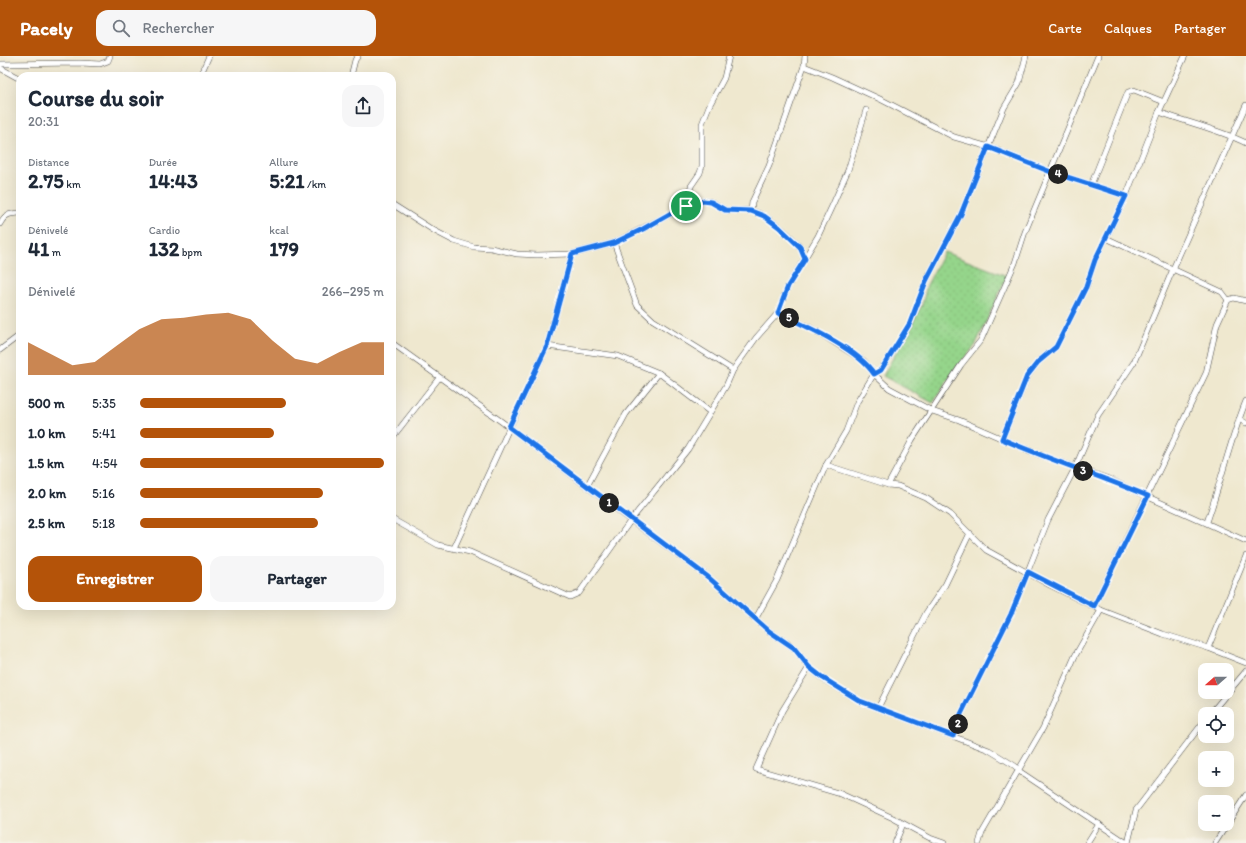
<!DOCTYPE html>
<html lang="fr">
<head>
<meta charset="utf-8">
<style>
  body { margin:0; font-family:Itim,sans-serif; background:#f6f6f7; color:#1f2937; height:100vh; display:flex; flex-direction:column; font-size:15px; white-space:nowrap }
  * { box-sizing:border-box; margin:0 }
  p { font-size:13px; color:#747a83 }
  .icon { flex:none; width:22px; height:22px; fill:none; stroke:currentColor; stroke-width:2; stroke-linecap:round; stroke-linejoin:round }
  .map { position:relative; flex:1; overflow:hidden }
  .sheet { position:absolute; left:16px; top:16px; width:380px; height:538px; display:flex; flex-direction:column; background:#fff; border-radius:12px; box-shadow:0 4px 16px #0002 }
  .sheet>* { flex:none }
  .needle { width:26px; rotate:249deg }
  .tools { position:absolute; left:1198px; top:607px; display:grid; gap:8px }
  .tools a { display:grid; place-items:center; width:36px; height:36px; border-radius:8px; background:#fff; box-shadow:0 4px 16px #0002; font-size:20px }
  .pin { position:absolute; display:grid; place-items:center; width:34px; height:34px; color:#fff; margin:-17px; border:2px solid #fff; border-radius:50%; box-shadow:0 1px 4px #0007 }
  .km { position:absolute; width:20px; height:20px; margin:-10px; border-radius:50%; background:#222; color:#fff; font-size:11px; line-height:20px; text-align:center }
  .round { display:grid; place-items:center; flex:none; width:42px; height:42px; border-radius:12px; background:#f6f6f7 }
  .overview { display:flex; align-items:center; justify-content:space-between; height:68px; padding:0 12px }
  h1 { font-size:22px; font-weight:700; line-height:30px }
  .metrics { display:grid; grid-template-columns:repeat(3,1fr); gap:6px; height:68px; padding:4px 12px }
  .metrics div { display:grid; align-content:center }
  .metrics b { font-size:20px; font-weight:700 }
  .metrics small { font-size:11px; font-weight:400 }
  .metrics p { font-size:11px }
  .chart { height:112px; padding:8px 12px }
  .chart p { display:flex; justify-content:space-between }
  .chart svg { width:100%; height:72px; margin-top:4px; fill:#b45309; opacity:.7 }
  .primary-button { display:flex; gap:8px; margin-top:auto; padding:8px 12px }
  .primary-button a { flex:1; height:46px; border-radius:12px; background:#b45309; color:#fff; font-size:16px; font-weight:700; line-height:46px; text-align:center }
  .primary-button a+a { background:#f6f6f7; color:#1f2937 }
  ul { padding:0 12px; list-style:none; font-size:13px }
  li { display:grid; grid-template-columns:64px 48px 1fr; align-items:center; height:30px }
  li i { height:10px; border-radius:5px; background:#b45309 }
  header { display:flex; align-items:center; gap:24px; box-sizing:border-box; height:56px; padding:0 20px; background:#b45309; color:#fff }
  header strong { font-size:19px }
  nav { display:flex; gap:22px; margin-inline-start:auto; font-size:14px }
  .search { width:280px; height:36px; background:#f6f6f7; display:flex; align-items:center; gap:10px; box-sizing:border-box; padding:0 14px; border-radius:12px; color:#747a83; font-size:15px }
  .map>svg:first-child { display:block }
  .grass { fill:url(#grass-dots); stroke:#60805b }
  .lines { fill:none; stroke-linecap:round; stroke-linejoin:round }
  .minor-casing { stroke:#484744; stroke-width:6 }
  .minor { stroke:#fff; stroke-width:5 }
  .route-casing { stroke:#fff; stroke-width:8 }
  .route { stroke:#1a73e8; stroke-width:5 }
</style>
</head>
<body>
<header>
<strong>Pacely</strong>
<div class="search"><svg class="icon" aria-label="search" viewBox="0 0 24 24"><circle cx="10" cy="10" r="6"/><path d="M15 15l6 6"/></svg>Rechercher</div>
<nav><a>Carte</a><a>Calques</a><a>Partager</a></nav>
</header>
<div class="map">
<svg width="1246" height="787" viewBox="0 0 1246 787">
  <defs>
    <pattern id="grass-dots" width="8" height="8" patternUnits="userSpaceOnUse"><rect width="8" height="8" fill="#95d58b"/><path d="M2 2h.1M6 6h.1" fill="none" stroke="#81b778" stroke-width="1.8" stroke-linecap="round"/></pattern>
  </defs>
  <rect width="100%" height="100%" fill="#f7f3e8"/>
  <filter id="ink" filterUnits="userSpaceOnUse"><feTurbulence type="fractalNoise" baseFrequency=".025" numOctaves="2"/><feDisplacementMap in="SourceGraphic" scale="8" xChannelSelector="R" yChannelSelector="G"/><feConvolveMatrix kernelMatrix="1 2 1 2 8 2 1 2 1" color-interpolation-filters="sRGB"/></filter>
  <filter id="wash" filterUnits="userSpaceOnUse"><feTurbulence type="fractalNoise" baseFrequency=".012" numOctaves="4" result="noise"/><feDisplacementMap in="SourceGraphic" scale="16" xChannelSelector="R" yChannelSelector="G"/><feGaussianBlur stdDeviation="0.9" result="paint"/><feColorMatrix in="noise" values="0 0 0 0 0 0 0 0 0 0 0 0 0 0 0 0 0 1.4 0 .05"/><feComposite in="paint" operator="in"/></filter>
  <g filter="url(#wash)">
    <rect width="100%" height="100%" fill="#efe8cf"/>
    <path class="grass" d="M944,196l63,24 -32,70 -18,20 -24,37 -50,-27 39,-71 5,-20z"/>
  </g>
  <g filter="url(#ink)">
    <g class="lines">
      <defs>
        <g id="minor">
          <path d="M0,8l80,-1 20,1 8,-3 2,-5"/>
          <path d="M804,10l28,11 50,23 72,37 35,10 62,25 75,24 -20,42 116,54 6,8"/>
          <path d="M0,12l20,11"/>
          <path d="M200,20l9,-20"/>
          <path d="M351,20l4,-16 3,-4"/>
          <path d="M1159,56c29,11 59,17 87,31"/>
          <path d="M1091,129l37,-93 6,-2 30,12"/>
          <path d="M1126,140l33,-84 26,-56"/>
          <path d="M392,148l41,26 21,11 20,6 17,1 26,6 20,1 35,-1 42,-11 72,-37 5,-20 9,-13 2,-7v-42l7,-18 15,-28 5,-22"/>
          <path d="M686,150c8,-3 18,-7 26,-4 5,2 9,7 14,8 8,1 17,-1 25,1 16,3 51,31 54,48"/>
          <path d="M751,155l1,-9 17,-36 35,-100 1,-10"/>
          <path d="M0,168c5,-10 9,-10 20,-11"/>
          <path d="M614,187l23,62 16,15 80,50"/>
          <path d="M778,257l33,15 53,33 10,13 15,14 43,23 27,9 81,35 66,23 140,63"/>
          <path d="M392,287l117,84 122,93 57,-71 38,-63 7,-16 23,-32 22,-25 10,-27 30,-50 15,-32 15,-34 18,-60"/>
          <path d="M547,290l71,10 41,17 51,39"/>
          <path d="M0,294l20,-15"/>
          <path d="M1239,363l7,4"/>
          <path d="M392,382l47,-60"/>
          <path d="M1002,383l25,-62 11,-15 18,-15 30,-60 9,-27 11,-22"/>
          <path d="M826,409l62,20 10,1 28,12 24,16 36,36 64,35 51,25 62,24 45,14 38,15"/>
          <path d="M888,429l24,-45 49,-75 20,-25 34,-77 10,-31 73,-176"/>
          <path d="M587,430l39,-72 33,-41"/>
          <path d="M392,463l46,26 32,7 100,45 9,-4 52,-73 77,57 61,54 25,17 15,19 14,12 37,22 129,49 26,16 4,5 108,72"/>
          <path d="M1207,466c14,-40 23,-82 39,-121"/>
          <path d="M454,492l93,-202 25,-92"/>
          <path d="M1094,550l112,-233 11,-49 11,-24 6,-2 12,3"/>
          <path d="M756,562l21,-38 49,-115 20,-34 11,-29 17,-28 7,-4 30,-47 15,-42 35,-67 43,-106 15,-25 7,-27"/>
          <path d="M1208,592l38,-92"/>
          <path d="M809,611l-27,44 -26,58 85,25 52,24 37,20 14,5"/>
          <path d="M878,652l26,-52 22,-43 19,-28 25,-52"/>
          <path d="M1210,658l36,-43"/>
          <path d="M953,680l8,-22 50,-100 37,-94 27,-52 23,-53 36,-53 39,-93 73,-164"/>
          <path d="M895,787l8,-19"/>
          <path d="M979,787l3,-10 61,-105 32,-72 26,-46"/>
          <path d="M1087,787l12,-19"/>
          <path d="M1128,787l8,-33 69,-90"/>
          <path d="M1215,787l31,-48"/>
        </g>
      </defs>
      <use href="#minor" class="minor-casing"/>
      <use href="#minor" class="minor"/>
    </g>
  </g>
  <g class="lines" filter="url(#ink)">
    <defs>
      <path id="route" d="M988,91l63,25 75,24 -31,64 -9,27 -30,60 -18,15 -11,14 -25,63c48,21 98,37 146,57l-54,110 -66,-34 -17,42 -50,100 -8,22 -93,-35 -37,-23 -14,-11 -15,-19 -25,-17 -61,-54 -199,-150 38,-81 25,-92 42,-11 29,-14 32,-18 28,-10 8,1 14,8 26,1 13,5 15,11 21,20 5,12 -17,27 -10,27c28,13 80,36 96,61l7,-4 29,-47 16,-42 35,-67z"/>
    </defs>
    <use href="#route" class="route-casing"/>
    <use href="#route" class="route"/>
  </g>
</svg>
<div class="tools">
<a><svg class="needle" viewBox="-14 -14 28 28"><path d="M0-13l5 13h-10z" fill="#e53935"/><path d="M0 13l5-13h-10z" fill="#747a83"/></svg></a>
<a><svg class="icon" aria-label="locate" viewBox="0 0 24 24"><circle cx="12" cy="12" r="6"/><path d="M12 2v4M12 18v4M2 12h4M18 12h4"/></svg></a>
<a>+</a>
<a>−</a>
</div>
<div class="pin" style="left:686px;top:150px;background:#1e9e55"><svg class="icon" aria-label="arrive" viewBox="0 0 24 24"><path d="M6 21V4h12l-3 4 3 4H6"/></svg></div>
<b class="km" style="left:609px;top:447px">1</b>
<b class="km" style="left:958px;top:668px">2</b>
<b class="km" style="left:1083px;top:415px">3</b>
<b class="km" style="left:1058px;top:118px">4</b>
<b class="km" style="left:789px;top:262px">5</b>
<section class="sheet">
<div class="overview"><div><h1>Course du soir</h1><p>20:31</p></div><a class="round"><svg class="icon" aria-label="share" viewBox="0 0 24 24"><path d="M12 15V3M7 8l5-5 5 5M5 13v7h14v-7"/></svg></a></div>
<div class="metrics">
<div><p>Distance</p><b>2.75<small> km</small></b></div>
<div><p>Durée</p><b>14:43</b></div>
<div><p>Allure</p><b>5:21<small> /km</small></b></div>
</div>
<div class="metrics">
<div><p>Dénivelé</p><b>41<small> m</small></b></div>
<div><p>Cardio</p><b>132<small> bpm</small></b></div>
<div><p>kcal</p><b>179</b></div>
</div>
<div class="chart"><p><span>Dénivelé</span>266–295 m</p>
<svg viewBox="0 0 160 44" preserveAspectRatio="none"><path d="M0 44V24L10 31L20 38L30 36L40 26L50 16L60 10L70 9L80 7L90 6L100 10L110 23L120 34L130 37L140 30L150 24L160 24V44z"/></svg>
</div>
<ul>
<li><b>500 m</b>5:35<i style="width:60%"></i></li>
<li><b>1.0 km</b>5:41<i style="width:55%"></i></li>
<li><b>1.5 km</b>4:54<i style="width:100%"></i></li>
<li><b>2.0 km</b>5:16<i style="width:75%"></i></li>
<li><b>2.5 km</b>5:18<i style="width:73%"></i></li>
</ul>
<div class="primary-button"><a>Enregistrer</a><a>Partager</a></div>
</section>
</div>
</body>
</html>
